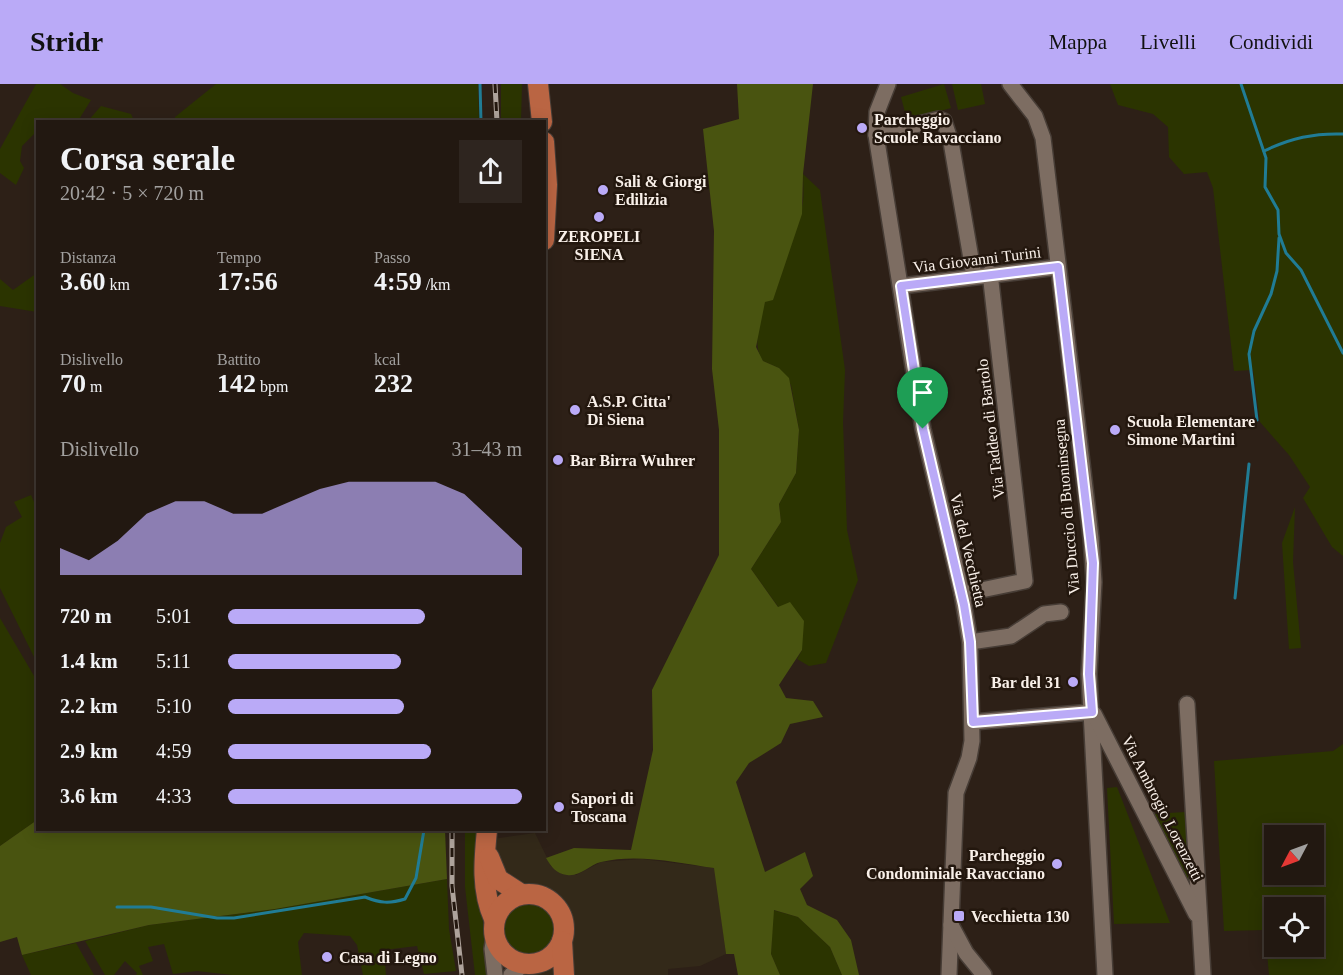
<!DOCTYPE html>
<html lang="it">
<head>
<meta charset="utf-8">
<style>
  body { margin:0; font-family:Georgia,serif; background:#2e251f; color:#f1f3f6; height:100vh; display:flex; flex-direction:column; font-size:22px; white-space:nowrap }
  * { box-sizing:border-box; margin:0 }
  p { font-size:20px; color:#a2a09f }
  .icon { flex:none; width:33px; height:33px; fill:none; stroke:currentColor; stroke-width:2; stroke-linecap:round; stroke-linejoin:round }
  .map { position:relative; flex:1; overflow:hidden }
  .details { position:absolute; left:36px; top:36px; width:510px; height:711px; display:flex; flex-direction:column; background:#221811; border-radius:0px; box-shadow:0 3px 15px #0003,0 0 0 2px #3f3731 }
  .details>* { flex:none }
  .needle { width:39px; rotate:229deg }
  .controls { position:absolute; left:1264px; top:741px; display:grid; gap:12px }
  .controls a { display:grid; place-items:center; width:60px; height:60px; border-radius:0px; background:#221811; box-shadow:0 3px 15px #0003,0 0 0 2px #3f3731; font-size:30px }
  .pin { position:absolute; display:grid; place-items:center; width:51px; height:51px; color:#fff; margin:-62px -26px; border-radius:50% 50% 50% 0; rotate:-45deg; box-shadow:0 0 6px #0007 }
  .pin .icon { rotate:45deg }
  .round { display:grid; place-items:center; flex:none; width:63px; height:63px; border-radius:0px; background:#2e251f }
  .overview { display:flex; align-items:center; justify-content:space-between; height:102px; padding:0 24px }
  h1 { font-size:33px; font-weight:800; line-height:45px }
  .metrics { display:grid; grid-template-columns:repeat(3,1fr); gap:9px; height:102px; padding:6px 24px }
  .metrics div { display:grid; align-content:center }
  .metrics b { font-size:26px; font-weight:800 }
  .metrics small { font-size:16px; font-weight:400 }
  .metrics p { font-size:16px }
  .chart { height:168px; padding:12px 24px }
  .chart p { display:flex; justify-content:space-between }
  .chart svg { width:100%; height:108px; margin-top:6px; fill:#baaaf7; opacity:.7 }
  ul { padding:0 24px; list-style:none; font-size:20px }
  li { display:grid; grid-template-columns:96px 72px 1fr; align-items:center; height:45px }
  li i { height:15px; border-radius:8px; background:#baaaf7 }
  header { display:flex; align-items:center; gap:36px; box-sizing:border-box; height:84px; padding:0 30px; background:#baaaf7; color:#111 }
  header strong { font-size:28px }
  nav { display:flex; gap:33px; margin-inline-start:auto; font-size:21px }
  .map>svg:first-child { display:block }
  .industrial { fill:#332919 }
  .green { fill:#2b3400; fill-rule:evenodd }
  .forest { fill:#495410 }
  .lines { fill:none; stroke-linecap:round; stroke-linejoin:round }
  .stream { stroke:#207c95; stroke-width:3 }
  .minor-casing { stroke:#473d36; stroke-width:18 }
  .major-casing { stroke:#473d36; stroke-width:22 }
  .minor { stroke:#7d6d62; stroke-width:15 }
  .major { stroke:#ba6543; stroke-width:20 }
  .rail-casing { stroke:#aea39b; stroke-width:5 }
  .rail { stroke:#23170e; stroke-width:3; stroke-dasharray:9; stroke-linecap:butt }
  .route-casing { stroke:#fff; stroke-width:12 }
  .route { stroke:#baaaf7; stroke-width:8 }
  .poi-dot { fill:#baaaf7; stroke:#23170e; stroke-width:2 }
  .labels { text-anchor:middle; stroke-width:5; stroke-linejoin:round; paint-order:stroke }
  .poi-label { font-size:16px; font-weight:bold; fill:#f9f0e9; stroke:#23170e; text-anchor:start }
  .street-label { font-size:16px; fill:#f9f0e9; stroke:#23170e }
</style>
</head>
<body>
<header>
<strong>Stridr</strong>
<nav><a>Mappa</a><a>Livelli</a><a>Condividi</a></nav>
</header>
<div class="map">
<svg width="1343" height="891" viewBox="0 0 1343 891">
  <rect width="100%" height="100%" fill="#2d2017"/>
  <path class="industrial" d="M535,749l16,33 25,9 25,-13 41,-3 73,9 11,86 -26,12 -32,3v6h-144l-20,-9 -7,-4 -13,-20 -6,-101z"/>
  <g class="green">
    <path d="M36,0h24l13,9 18,7 -13,21 -40,1 -1,9 -15,15 -2,15 4,7 -8,17 -16,-12v-24z"/>
    <path d="M216,0h262l1,37h-304v-4z"/>
    <path d="M501,0h21l-1,37h-20z"/>
    <path d="M944,0l7,24 -44,12 -6,-23z"/>
    <path d="M952,0h29l4,20 -27,6z"/>
    <path d="M1110,0h233v472l-11,-9 -29,-49 7,-11 -21,-32 -29,-33 -7,-52 -19,1 -21,-183 -6,-16 -23,2 -15,-17 -1,-30 -15,-13 -35,-9z"/>
    <path d="M101,22l30,8 3,7h-46z"/>
    <path d="M803,90l17,16 25,180 -2,52 4,108 11,50 -32,83 -17,3 -12,-7 5,-9 -23,-42 -28,-39 30,-47 -2,-18 17,-31 3,-43 -8,-45 -12,-17 -16,-7c-24,-34 35,-121 40,-159 1,-9 0,-19 0,-28z"/>
    <path d="M37,189v39l-37,-6v-27l13,11z"/>
    <path d="M31,411l7,16 -1,152 -37,-75v-45l6,-16 16,-10 -8,-15z"/>
    <path d="M1295,423l-2,55 8,86 -12,1 -7,-106z"/>
    <path d="M0,534l37,63v139l-37,26z"/>
    <path d="M1343,660v231h-74l-4,-45 -41,1 -10,-170 119,-10zM1275,752h39v38h-39zM1275,824h39v38h-39z"/>
    <path d="M1117,703l53,136 -56,1 -7,-136z"/>
    <path d="M1185,728l5,78 -37,-76z"/>
    <path d="M465,746h14l-1,30 9,115h-12l-10,-88z"/>
    <path d="M447,795l2,50 7,42 -32,3 -7,-28 -33,4 2,25h-23l-6,-30 -7,-9 -46,-3 -6,9 4,33h-70l-35,-4 -24,3 -9,-30 -16,3 5,14 -14,5 4,9h-7l1,-2 -12,-12 -11,14h-9l-20,-34 64,-16 126,-16z"/>
    <circle cx="529" cy="844" r="29"/>
    <path d="M773,826l25,7 32,30 12,28h-62l-9,-21z"/>
    <path d="M76,859l18,32h-63l-9,-20z"/>
  </g>
  <g class="forest">
    <path d="M737,0h76l-10,90 -1,40 -29,86 -8,2 -9,45 7,14 16,7 10,10 10,52 -3,43 -17,31 2,18 -30,47 27,38 12,-5 14,19 -2,29 -23,35 7,13 27,3 10,16 -33,7 -9,19 -32,20 -13,19 29,90 40,-20 8,24 -13,13 7,16 30,15 14,20 8,35h-17l-12,-28 -32,-30 -24,-7 -3,44 9,21h-42l-4,-21h-8l-12,-86c-35,-5 -77,-15 -113,-6 -12,3 -21,15 -34,13 -11,-1 -16,-9 -21,-17l28,-10 57,2 22,-100 -1,-60 67,-135v-125l-7,-61 2,-138 -11,-102 36,-10z"/>
    <path d="M37,736l1,10h407l2,49 -172,30 -126,16 -127,30 -5,-18 -17,5v-96z"/>
  </g>
  <g class="lines">
    <g class="stream">
      <path d="M480,0l1,38"/>
      <path d="M1241,0l25,74 -1,29 13,23 1,24 7,19 15,17 42,83"/>
      <path d="M1264,67c27,-13 50,-18 79,-17"/>
      <path d="M1257,336l-8,-66 5,-23 17,-37 6,-23 2,-33"/>
      <path d="M1235,514l14,-134"/>
      <path d="M117,823h34l66,11h17l131,-21c15,6 24,7 40,2l11,-21 8,-48"/>
    </g>
    <defs>
      <g id="minor">
        <path d="M888,0l-11,28 -1,23 47,294 39,165 8,48 2,99 -3,17 -13,35 -7,182"/>
        <path d="M1010,0l25,32 8,22 48,400 3,44 -5,92 16,301"/>
        <path d="M876,51l63,-16 5,2 7,21 23,134"/>
        <path d="M901,202l157,-19"/>
        <path d="M962,510l63,-13 -35,-308"/>
        <path d="M970,558l41,-6 33,-22 17,-2"/>
        <path d="M1187,620l16,271"/>
        <path d="M1094,630l102,200"/>
        <path d="M973,638l119,-10"/>
        <path d="M951,841l15,28 18,22"/>
        <path d="M494,853l-2,12 3,26"/>
        <path d="M511,891l13,-11"/>
      </g>
      <g id="major">
        <path d="M538,0l4,38"/>
        <path d="M544,58l3,43 -3,55"/>
        <path d="M487,746c-3,30 -6,60 7,89"/>
        <path d="M489,773l9,22 23,15"/>
        <circle cx="529" cy="845" r="35"/>
        <path d="M562,857l2,34"/>
      </g>
    </defs>
    <use href="#minor" class="minor-casing"/>
    <use href="#major" class="major-casing"/>
    <use href="#minor" class="minor"/>
    <use href="#major" class="major"/>
    <defs>
      <g id="rail">
        <path d="M495,0l2,38"/>
        <path d="M452,746v56l10,89"/>
      </g>
    </defs>
    <use href="#rail" class="rail-casing"/>
    <use href="#rail" class="rail"/>
  </g>
  <g class="lines">
    <defs>
      <path id="route" d="M1058,183l35,296 -4,111 3,38 -119,10 -3,-80 -6,-37 -41,-176 -22,-143z"/>
    </defs>
    <use href="#route" class="route-casing"/>
    <use href="#route" class="route"/>
  </g>
  <g class="poi-dot">
    <circle cx="862" cy="44" r="6"/>
    <circle cx="603" cy="106" r="6"/>
    <circle cx="599" cy="133" r="6"/>
    <circle cx="575" cy="326" r="6"/>
    <circle cx="1115" cy="346" r="6"/>
    <circle cx="558" cy="376" r="6"/>
    <circle cx="1073" cy="598" r="6"/>
    <circle cx="559" cy="723" r="6"/>
    <circle cx="1057" cy="780" r="6"/>
    <rect x="953" y="826" width="12" height="12" rx="3"/>
    <circle cx="327" cy="873" r="6"/>
  </g>
  <g class="labels">
    <g class="poi-label">
      <text x="874" y="41">Parcheggio<tspan x="874" dy="18">Scuole Ravacciano</tspan></text>
      <text x="615" y="103">Sali &amp; Giorgi<tspan x="615" dy="18">Edilizia</tspan></text>
      <text x="599" y="158" text-anchor="middle">ZEROPELI<tspan x="599" dy="18">SIENA</tspan></text>
      <text x="587" y="323">A.S.P. Citta'<tspan x="587" dy="18">Di Siena</tspan></text>
      <text x="1127" y="343">Scuola Elementare<tspan x="1127" dy="18">Simone Martini</tspan></text>
      <text x="570" y="382">Bar Birra Wuhrer</text>
      <text x="1061" y="604" text-anchor="end">Bar del 31</text>
      <text x="571" y="720">Sapori di<tspan x="571" dy="18">Toscana</tspan></text>
      <text x="1045" y="777" text-anchor="end">Parcheggio<tspan x="1045" dy="18">Condominiale Ravacciano</tspan></text>
      <text x="971" y="838">Vecchietta 130</text>
      <text x="339" y="879">Casa di Legno</text>
    </g>
    <g class="street-label">
      <text transform="translate(977 175) rotate(-7)" y="6">Via Giovanni Turini</text>
      <text transform="translate(990 345) rotate(-97)" y="6">Via Taddeo di Bartolo</text>
      <text transform="translate(1066 423) rotate(-95)" y="6">Via Duccio di Buoninsegna</text>
      <text transform="translate(969 466) rotate(77)" y="6">Via del Vecchietta</text>
      <text transform="translate(1163 724) rotate(63)" y="6">Via Ambrogio Lorenzetti</text>
    </g>
  </g>
</svg>
<div class="controls">
<a><svg class="needle" viewBox="-14 -14 28 28"><path d="M0-13l5 13h-10z" fill="#e53935"/><path d="M0 13l5-13h-10z" fill="#a2a09f"/></svg></a>
<a><svg class="icon" aria-label="locate" viewBox="0 0 24 24"><circle cx="12" cy="12" r="6"/><path d="M12 2v4M12 18v4M2 12h4M18 12h4"/></svg></a>
</div>
<div class="pin" style="left:923px;top:345px;background:#1e9e55"><svg class="icon" aria-label="arrive" viewBox="0 0 24 24"><path d="M6 21V4h12l-3 4 3 4H6"/></svg></div>
<section class="details">
<div class="overview"><div><h1>Corsa serale</h1><p>20:42 · 5 × 720 m</p></div><a class="round"><svg class="icon" aria-label="share" viewBox="0 0 24 24"><path d="M12 15V3M7 8l5-5 5 5M5 13v7h14v-7"/></svg></a></div>
<div class="metrics">
<div><p>Distanza</p><b>3.60<small> km</small></b></div>
<div><p>Tempo</p><b>17:56</b></div>
<div><p>Passo</p><b>4:59<small> /km</small></b></div>
</div>
<div class="metrics">
<div><p>Dislivello</p><b>70<small> m</small></b></div>
<div><p>Battito</p><b>142<small> bpm</small></b></div>
<div><p>kcal</p><b>232</b></div>
</div>
<div class="chart"><p><span>Dislivello</span>31–43 m</p>
<svg viewBox="0 0 160 44" preserveAspectRatio="none"><path d="M0 44V33L10 38L20 30L30 19L40 14L50 14L60 19L70 19L80 14L90 9L100 6L110 6L120 6L130 6L140 11L150 22L160 33V44z"/></svg>
</div>
<ul>
<li><b>720 m</b>5:01<i style="width:67%"></i></li>
<li><b>1.4 km</b>5:11<i style="width:59%"></i></li>
<li><b>2.2 km</b>5:10<i style="width:60%"></i></li>
<li><b>2.9 km</b>4:59<i style="width:69%"></i></li>
<li><b>3.6 km</b>4:33<i style="width:100%"></i></li>
</ul>
</section>
</div>
</body>
</html>
